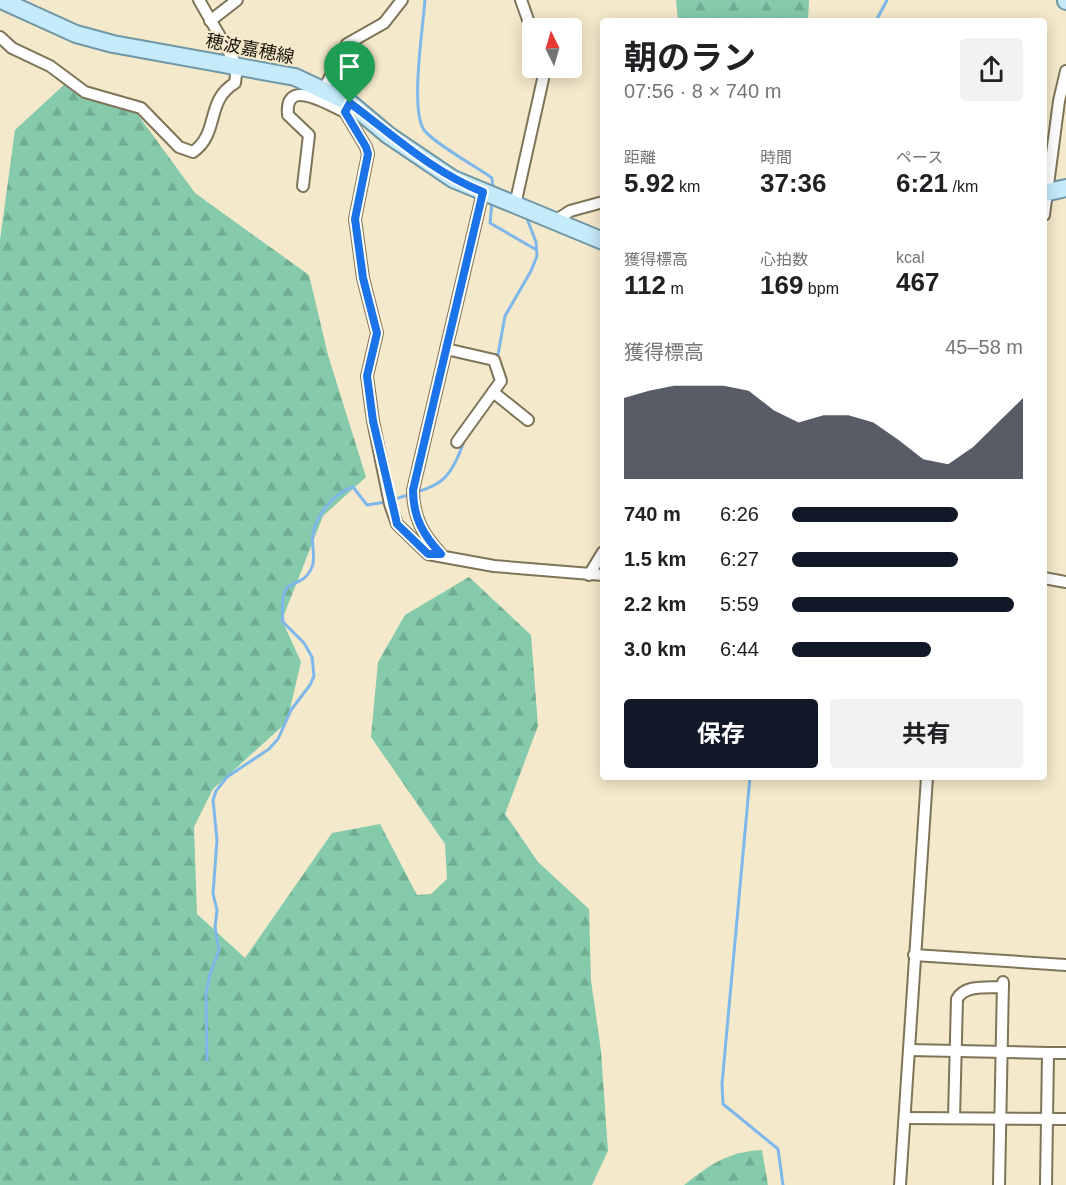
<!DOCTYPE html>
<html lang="ja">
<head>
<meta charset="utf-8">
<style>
  body { margin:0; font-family:Helvetica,"Noto Sans JP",sans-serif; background:#f2f2f2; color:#202124; height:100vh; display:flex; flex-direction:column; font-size:22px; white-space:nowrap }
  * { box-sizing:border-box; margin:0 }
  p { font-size:20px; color:#757577 }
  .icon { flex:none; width:33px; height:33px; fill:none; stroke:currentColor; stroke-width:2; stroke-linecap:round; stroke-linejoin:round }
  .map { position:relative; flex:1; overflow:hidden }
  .panel { position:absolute; left:600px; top:18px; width:447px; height:762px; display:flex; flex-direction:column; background:#fff; border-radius:6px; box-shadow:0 3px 15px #0003 }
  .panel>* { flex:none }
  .needle { width:39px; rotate:355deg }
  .controls { position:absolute; left:522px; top:18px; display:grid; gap:12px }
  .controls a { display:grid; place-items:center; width:60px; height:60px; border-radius:6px; background:#fff; box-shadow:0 3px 15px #0003; font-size:30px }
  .pin { position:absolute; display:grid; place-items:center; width:51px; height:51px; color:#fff; margin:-62px -26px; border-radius:50% 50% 50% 0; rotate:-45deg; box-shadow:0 0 6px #0007 }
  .pin .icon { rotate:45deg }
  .round { display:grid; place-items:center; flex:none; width:63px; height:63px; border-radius:6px; background:#f2f2f2 }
  .head { display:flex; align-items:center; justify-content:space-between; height:102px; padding:0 24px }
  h1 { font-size:33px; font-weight:700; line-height:45px }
  .metrics { display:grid; grid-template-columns:repeat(3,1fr); gap:9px; height:102px; padding:6px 24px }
  .metrics div { display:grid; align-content:center }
  .metrics b { font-size:26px; font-weight:700 }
  .metrics small { font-size:16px; font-weight:400 }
  .metrics p { font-size:16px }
  .chart { height:168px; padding:12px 24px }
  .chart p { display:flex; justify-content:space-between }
  .chart svg { width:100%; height:108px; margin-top:6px; fill:#111827; opacity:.7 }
  .action { display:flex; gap:12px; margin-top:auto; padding:12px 24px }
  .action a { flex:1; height:69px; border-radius:6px; background:#111827; color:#fff; font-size:24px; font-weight:700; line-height:69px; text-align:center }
  .action a+a { background:#f2f2f2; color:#202124 }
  ul { padding:0 24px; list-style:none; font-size:20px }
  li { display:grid; grid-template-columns:96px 72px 1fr; align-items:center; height:45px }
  li i { height:15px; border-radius:8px; background:#111827 }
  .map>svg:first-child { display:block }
  .forest { fill:url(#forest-firs) }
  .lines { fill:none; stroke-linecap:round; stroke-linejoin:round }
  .stream { stroke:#7eb7ea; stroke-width:3 }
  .street-casing { stroke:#7e7458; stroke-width:14 }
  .primary-casing { stroke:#7097a5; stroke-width:20 }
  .street { stroke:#fff; stroke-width:10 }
  .primary { stroke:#c5eafa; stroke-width:16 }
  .route-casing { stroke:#fff; stroke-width:12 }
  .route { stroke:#1a73e8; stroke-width:8 }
  .labels { text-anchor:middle; stroke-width:4.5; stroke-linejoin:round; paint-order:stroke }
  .street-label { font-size:18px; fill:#1c180d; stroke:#f5e9cb }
</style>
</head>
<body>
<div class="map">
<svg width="1066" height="1185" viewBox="0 0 1066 1185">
  <defs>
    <pattern id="forest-firs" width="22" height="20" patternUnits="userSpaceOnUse" patternTransform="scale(1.5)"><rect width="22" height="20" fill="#84caab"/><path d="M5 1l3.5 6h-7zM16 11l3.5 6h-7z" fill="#71ad92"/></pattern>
  </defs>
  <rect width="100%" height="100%" fill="#f5e9cb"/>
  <g class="forest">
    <path d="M676,0h133l-1,21h-130z"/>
    <path d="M66,83l45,10 19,11 65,89 114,82 19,80 38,122 -43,39 -41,104 19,42 -14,60 -74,67 -19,38 3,87 48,44 87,-125 48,-9 37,71 14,-1 16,-15 -2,-35 -74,-107 7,-75 27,-47 64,-38 62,58 7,91 -33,88 33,48 51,47 2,71 10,71 7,100 -16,34h-592v-945l15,-110z"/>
    <path d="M762,1150l6,35h-84c27,-21 43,-33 78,-35z"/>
  </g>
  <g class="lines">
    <g class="stream">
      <path d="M425,0c-2,27 -15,110 -1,130 11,14 51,36 68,48l1,12"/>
      <path d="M876,21l11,-21"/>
      <path d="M492,202l-2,21 45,26"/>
      <path d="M497,360l8,-44 26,-45 6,-15 -1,-14 -10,-26"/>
      <path d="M392,500c46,-15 57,-13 73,-62"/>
      <path d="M750,777l-28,307 1,20 55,45 5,36"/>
      <path d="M207,1060l-1,-67 4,-19 9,-24 -4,-23 2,-17 -4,-16 4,-54 -4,-40 3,-9 11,-14 42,-28 9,-10 13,-29 19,-25 4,-9 -2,-19 -8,-14 -21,-21c-5,-54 17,-27 29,-55 4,-9 -1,-23 1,-33 3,-19 22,-42 40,-47l14,18 19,-3"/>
    </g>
    <defs>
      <g id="street">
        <path d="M521,0l11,31"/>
        <path d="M210,21l27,-21"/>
        <path d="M0,37l12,11 38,18 35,26 56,16 38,39 14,5c27,-19 12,-51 42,-69l2,-17 -38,-66"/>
        <path d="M324,89l23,-45 37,-21 18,-23"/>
        <path d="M350,103l-5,9 21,35 2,7 -13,65 8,59 14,55 -10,43 6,45 17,83 7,20 31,30 66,12 109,9"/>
        <path d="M303,186l6,-51 -21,-20c-4,-39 41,-10 57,-3"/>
        <path d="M515,205l28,-126 -1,-11"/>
        <path d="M1044,215l15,-114 7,-30"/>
        <path d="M555,221l15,-10 33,-9"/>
        <path d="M446,349l48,11 7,21 -44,61"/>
        <path d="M493,392l35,28"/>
        <path d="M441,554c-18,-19 -28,-37 -28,-64l70,-298"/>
        <path d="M589,575l14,-23"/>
        <path d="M1044,578l22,4"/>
        <path d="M914,955l152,10"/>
        <path d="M909,1050l139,3 -2,132"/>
        <path d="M1048,1053h18"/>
        <path d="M906,1118l160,1"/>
        <path d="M954,1118l3,-119c8,-15 31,-11 46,-12"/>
        <path d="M900,1185l27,-408"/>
        <path d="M999,1185l4,-203"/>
      </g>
      <g id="primary">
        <path d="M1,0l75,34 37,10 182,33 55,26 38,32 65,44 150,62"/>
        <path d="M1066,0v1"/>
        <path d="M1044,193l22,-5"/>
      </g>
    </defs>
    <use href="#street" class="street-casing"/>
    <use href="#primary" class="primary-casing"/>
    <use href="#street" class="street"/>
    <use href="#primary" class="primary"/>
  </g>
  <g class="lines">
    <defs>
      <path id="route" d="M350,103c44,33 81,68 133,89l-70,298c0,27 10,45 28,64h-13l-31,-30 -24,-103 -6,-45 10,-43 -14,-55 -8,-59 13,-65 -2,-7 -21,-35z"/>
    </defs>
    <use href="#route" class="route-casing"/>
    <use href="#route" class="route"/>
  </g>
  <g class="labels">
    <g class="street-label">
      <text transform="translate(250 49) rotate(11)" y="6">穂波嘉穂線</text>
    </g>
  </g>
</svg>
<div class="controls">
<a><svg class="needle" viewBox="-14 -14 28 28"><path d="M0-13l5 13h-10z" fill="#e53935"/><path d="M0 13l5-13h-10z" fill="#757577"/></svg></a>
</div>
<div class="pin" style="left:350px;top:103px;background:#1e9e55"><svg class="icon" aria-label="arrive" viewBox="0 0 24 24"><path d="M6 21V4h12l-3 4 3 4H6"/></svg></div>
<section class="panel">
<div class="head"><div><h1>朝のラン</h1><p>07:56 · 8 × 740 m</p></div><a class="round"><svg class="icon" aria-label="share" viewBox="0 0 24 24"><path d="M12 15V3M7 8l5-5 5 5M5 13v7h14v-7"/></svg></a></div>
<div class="metrics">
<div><p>距離</p><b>5.92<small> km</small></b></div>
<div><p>時間</p><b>37:36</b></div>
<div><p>ペース</p><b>6:21<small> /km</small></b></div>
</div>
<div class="metrics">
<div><p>獲得標高</p><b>112<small> m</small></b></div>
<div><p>心拍数</p><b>169<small> bpm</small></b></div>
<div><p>kcal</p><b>467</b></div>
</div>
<div class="chart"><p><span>獲得標高</span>45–58 m</p>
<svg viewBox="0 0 160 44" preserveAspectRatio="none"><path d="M0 44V11L10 8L20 6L30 6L40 6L50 8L60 16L70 21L80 18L90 18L100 21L110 28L120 36L130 38L140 31L150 21L160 11V44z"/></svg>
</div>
<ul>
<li><b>740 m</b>6:26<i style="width:72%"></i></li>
<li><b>1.5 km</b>6:27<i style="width:72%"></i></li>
<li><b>2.2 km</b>5:59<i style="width:96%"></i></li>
<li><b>3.0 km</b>6:44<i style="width:60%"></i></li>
</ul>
<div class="action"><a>保存</a><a>共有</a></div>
</section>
</div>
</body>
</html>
